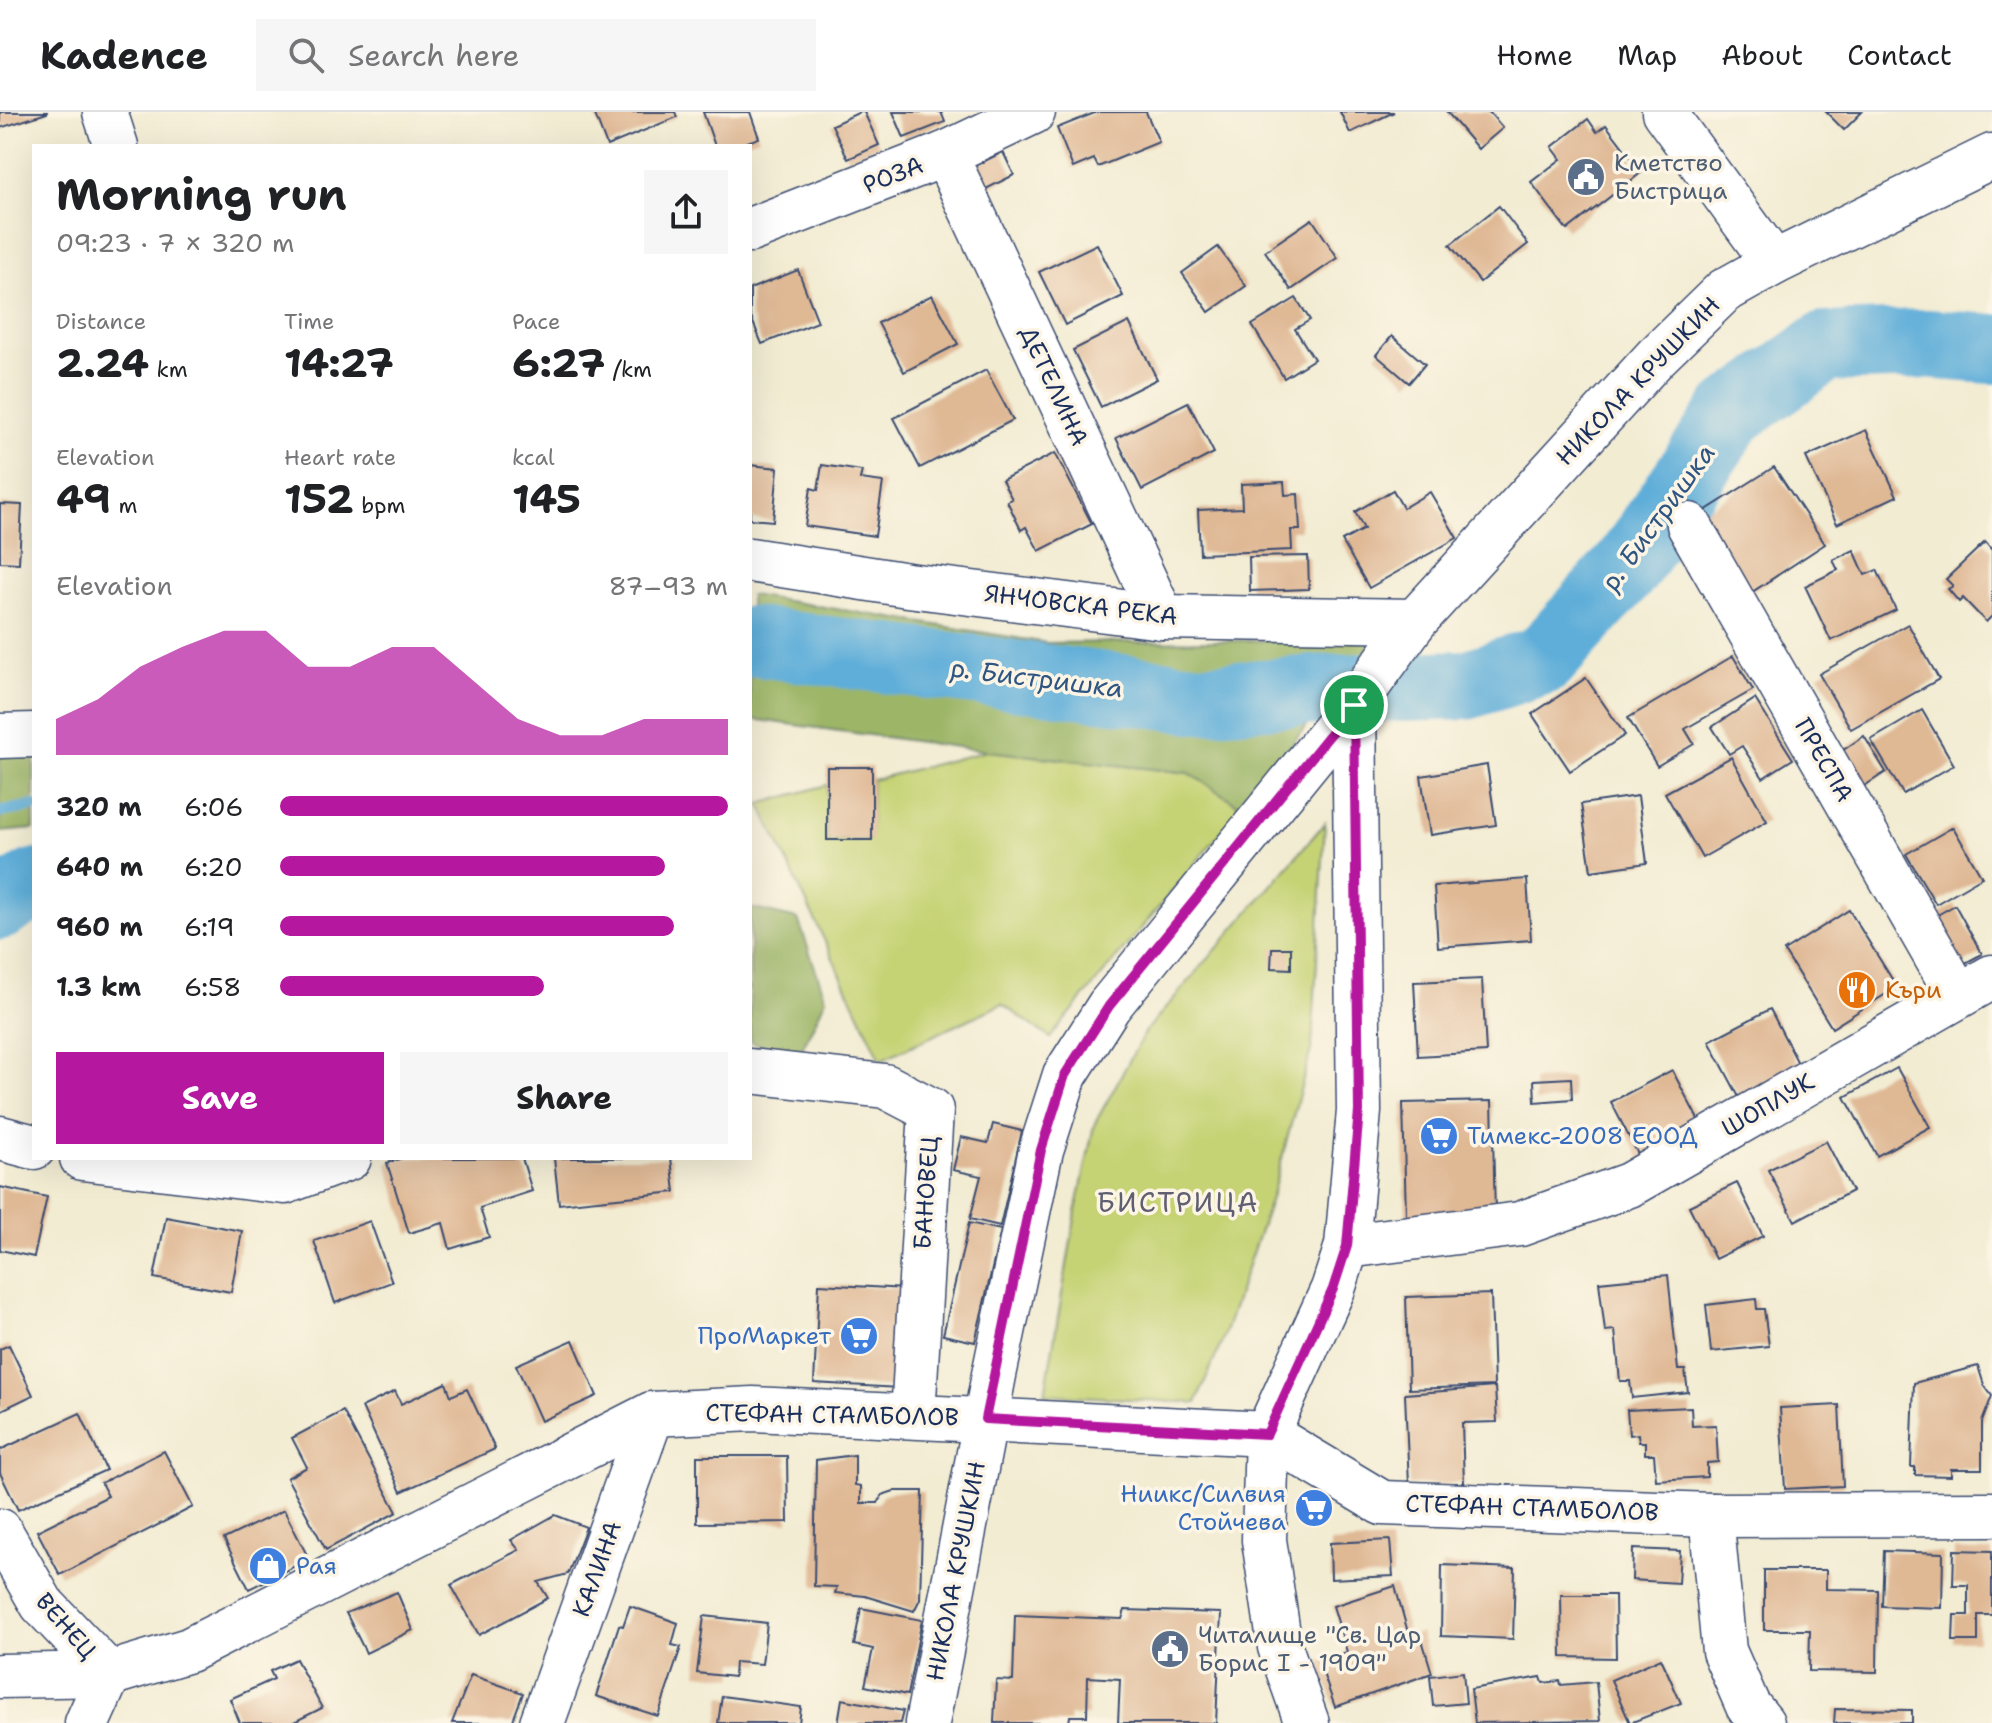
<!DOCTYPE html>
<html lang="en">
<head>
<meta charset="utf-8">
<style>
  body { margin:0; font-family:"Shantell Sans",sans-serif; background:#f6f6f6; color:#202124; height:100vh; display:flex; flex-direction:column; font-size:30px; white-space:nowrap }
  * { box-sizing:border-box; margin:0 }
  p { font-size:26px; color:#757577 }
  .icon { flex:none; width:44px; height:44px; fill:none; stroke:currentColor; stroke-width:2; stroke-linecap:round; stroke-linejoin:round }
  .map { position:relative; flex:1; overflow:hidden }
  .panel { position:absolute; left:32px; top:32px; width:720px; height:1016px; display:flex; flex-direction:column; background:#fff; border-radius:0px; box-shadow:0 8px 32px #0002 }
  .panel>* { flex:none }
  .pin { position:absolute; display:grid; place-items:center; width:68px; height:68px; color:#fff; margin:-34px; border:4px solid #fff; border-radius:50%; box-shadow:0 2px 8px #0007 }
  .round { display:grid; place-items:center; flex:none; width:84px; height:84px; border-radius:0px; background:#f6f6f6 }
  .overview { display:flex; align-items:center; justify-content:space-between; height:136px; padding:0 24px }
  h1 { font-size:44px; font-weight:700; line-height:60px }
  .stats { display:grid; grid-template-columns:repeat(3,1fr); gap:12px; height:136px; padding:8px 24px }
  .stats div { display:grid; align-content:center }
  .stats b { font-size:40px; font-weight:700 }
  .stats small { font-size:22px; font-weight:400 }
  .stats p { font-size:22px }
  .chart { height:224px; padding:16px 24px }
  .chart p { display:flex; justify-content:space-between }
  .chart svg { width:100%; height:144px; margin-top:8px; fill:#b5179e; opacity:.7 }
  .action { display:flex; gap:16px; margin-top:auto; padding:16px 24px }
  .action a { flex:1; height:92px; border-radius:0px; background:#b5179e; color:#fff; font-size:32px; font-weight:700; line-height:92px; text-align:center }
  .action a+a { background:#f6f6f6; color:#202124 }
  ul { padding:0 24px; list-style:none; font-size:26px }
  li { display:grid; grid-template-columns:128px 96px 1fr; align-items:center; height:60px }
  li i { height:20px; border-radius:10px; background:#b5179e }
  header { display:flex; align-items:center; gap:48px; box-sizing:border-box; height:112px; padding:0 40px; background:#fff; border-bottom:2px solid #e0e0e0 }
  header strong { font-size:38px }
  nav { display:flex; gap:44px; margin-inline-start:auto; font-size:28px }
  .search { width:560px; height:72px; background:#f6f6f6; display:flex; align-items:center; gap:20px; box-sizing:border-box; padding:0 28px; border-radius:0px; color:#757577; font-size:30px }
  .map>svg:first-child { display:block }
  .green { fill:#c6d375; stroke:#70816a; stroke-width:2 }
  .forest { fill:#9cb566; stroke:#5c7262; stroke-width:2 }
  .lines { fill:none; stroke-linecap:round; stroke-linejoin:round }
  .stream { stroke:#5faed9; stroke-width:12 }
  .river { stroke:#5faed9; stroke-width:70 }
  .building { fill:#dfb894 }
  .minor-casing { stroke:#3b4b70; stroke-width:47 }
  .minor { stroke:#fff; stroke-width:44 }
  .route-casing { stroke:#fff; stroke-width:16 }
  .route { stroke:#b5179e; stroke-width:10 }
  .labels { text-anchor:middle; stroke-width:7; stroke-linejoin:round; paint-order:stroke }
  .service-label { font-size:24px; fill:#4e5e75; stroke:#fcf5e5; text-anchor:start }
  .street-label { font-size:24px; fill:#1b2f5e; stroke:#fcf5e5 }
  .food-label { font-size:24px; fill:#c56008; stroke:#fcf5e5; text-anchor:start }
  .shop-label { font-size:24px; fill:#366cbe; stroke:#fcf5e5; text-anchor:start }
  .water-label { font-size:26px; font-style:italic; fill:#2f5583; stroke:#fcf5e5 }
  .quarter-label { font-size:28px; letter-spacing:2px; fill:#605f71; stroke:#fcf5e5 }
</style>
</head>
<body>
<header>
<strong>Kadence</strong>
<div class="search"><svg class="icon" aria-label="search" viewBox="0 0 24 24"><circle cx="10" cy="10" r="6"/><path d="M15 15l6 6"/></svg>Search here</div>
<nav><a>Home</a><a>Map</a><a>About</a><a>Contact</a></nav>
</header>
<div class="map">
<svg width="1992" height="1611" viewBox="0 0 1992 1611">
  <rect width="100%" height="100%" fill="#fcf5e5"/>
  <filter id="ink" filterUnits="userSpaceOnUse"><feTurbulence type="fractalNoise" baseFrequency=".0125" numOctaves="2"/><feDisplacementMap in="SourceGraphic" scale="16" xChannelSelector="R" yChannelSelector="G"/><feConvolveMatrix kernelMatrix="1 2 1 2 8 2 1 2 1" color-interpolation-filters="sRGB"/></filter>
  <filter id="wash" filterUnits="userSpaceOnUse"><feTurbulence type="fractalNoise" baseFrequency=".006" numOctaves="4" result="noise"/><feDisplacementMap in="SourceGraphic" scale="32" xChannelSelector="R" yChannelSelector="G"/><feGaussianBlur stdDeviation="1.8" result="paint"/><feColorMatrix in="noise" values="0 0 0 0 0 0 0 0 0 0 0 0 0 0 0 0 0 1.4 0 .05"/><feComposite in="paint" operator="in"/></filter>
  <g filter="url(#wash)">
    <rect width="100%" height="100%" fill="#f2ecd3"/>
    <g class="green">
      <path d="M987,639l202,22 53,34 -192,231 -48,-34 -121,56 -121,-256 67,-19v55h44l1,-60z"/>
      <path d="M1325,711l-13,223 -40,149 -51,149 -25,59 -151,-9 31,-182 18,-87 51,-93z"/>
    </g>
    <g class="forest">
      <path d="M750,483l297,48 328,-4 -133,168 -53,-34 -202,-22 -237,-32z"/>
      <path d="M0,637l34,4v76l-34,3z"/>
      <path d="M750,796l48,11 28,80 -27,56 -49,-13z"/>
    </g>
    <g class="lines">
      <path class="stream" d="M0,700l34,-6"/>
      <g class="river">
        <path d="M750,529l450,58 128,-10 138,-4 77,-25 84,-93 105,-154 93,-66 101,-3 66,5"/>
        <path d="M0,793l34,-21"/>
      </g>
    </g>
    <g id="blocks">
      <g class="building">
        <path d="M0,0h47v1l-47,15z"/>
        <path d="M594,0h81l2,5 -70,29z"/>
        <path d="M703,0h47l9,26 -23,8h-21z"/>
        <path d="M860,0h4l15,33 -31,14 -16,-34z"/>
        <path d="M893,0h48l4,10 -41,16z"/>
        <path d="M1097,0h49l13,30 -61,25 -4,-8 -21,9 -16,-40z"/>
        <path d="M1340,0h54l-44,21z"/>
        <path d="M1447,0h42l14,16 -25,21z"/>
        <path d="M1826,0h36l-18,18z"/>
        <path d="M1588,7l9,13 9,-7 36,47 -75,58 -36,-48 30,-23 -9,-12z"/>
        <path d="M1003,40l11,23 -30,15 -12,-23z"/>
        <path d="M1499,94l29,38 -48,38 -30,-37z"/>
        <path d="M1312,107l26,39 -47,32 -26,-39z"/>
        <path d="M1097,132l26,52 -58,29 -26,-53z"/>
        <path d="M1218,135l28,39 -37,26 -27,-39z"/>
        <path d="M798,158l20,52 -56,22 -12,-29v-26z"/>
        <path d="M932,183l26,49 -54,28 -26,-49z"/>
        <path d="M1296,186l14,22 -15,9 19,30 -30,19 -32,-53z"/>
        <path d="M1129,210l28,57 -56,28 -28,-57z"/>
        <path d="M1392,224l33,28 -16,19 -33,-28z"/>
        <path d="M986,258l27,50 -93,48 -26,-50z"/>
        <path d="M1188,290l26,51 -72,37 -26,-52z"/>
        <path d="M1866,318l31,66 -60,28 -31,-67z"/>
        <path d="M1055,341l37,71 -53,27 -13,-24 -5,3 -14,-29 5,-2 -10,-19z"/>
        <path d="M750,353l28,3 -5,53 -23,-2z"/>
        <path d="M822,353l40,6 -2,8 23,3 -8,54 -70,-10 6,-38 7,2z"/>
        <path d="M1774,355l51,77 -82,54 -51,-79z"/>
        <path d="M1284,370l1,13 13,-1 2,36h-9l1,20 -92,4 -2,-44 44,-2 -1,-24z"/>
        <path d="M1393,378l10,18 27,-16 27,46 -88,50 -27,-47 22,-12 -9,-17z"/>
        <path d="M0,392l22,1 -3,58 -19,-1z"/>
        <path d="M1985,430l7,8v66l-6,6 -23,-24 -4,4 -11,-13 5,-3 -7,-7z"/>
        <path d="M1854,438l11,25 12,-5 19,40 -65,31 -26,-55 33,-16 -5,-10z"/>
        <path d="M1308,444l1,33 -59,2 -1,-34z"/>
        <path d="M1908,512l31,55 -88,50 -32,-55z"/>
        <path d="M1733,544l20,34 -68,39 9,15 -37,22 -29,-48z"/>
        <path d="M1586,566l39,57 -55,36 -38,-57z"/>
        <path d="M1755,587l38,60 -30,19 -21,-32 -13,8 -17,-27z"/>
        <path d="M1922,598l32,55 -51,29 -32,-54z"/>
        <path d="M1864,624l22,36 -25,16 -22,-35z"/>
        <path d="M1731,645l36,64 -65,37 -37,-65z"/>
        <path d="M1487,653l9,60 -66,10 -9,-59z"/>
        <rect x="827" y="655" width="45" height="73"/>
        <path d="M1638,684l9,67 -56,8 -10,-67z"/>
        <path d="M1953,715l29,50 -46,27 -30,-50z"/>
        <path d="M1527,767l4,61 -93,7 -4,-61z"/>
        <path d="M1955,793l27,49 -22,12 -28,-48z"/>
        <path d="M1849,798l48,77 -65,41 -48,-77z"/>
        <path d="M1272,836h19v21l-20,-1z"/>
        <path d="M1482,867l4,73 -68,4 -4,-74z"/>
        <path d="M1770,897l30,58 -60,32 -31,-58z"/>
        <path d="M1897,956l33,59 -53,29 -32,-59z"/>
        <path d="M1672,958l36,68 -62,32 -35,-68z"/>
        <path d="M1571,966l1,21 -37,3 -1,-22z"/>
        <path d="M1492,989l3,112 -89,3 -3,-113z"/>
        <path d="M993,1012l29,7 -22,95 -30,-7 11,-43 -28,-6 8,-33 27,6z"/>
        <path d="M1826,1029l26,50 -57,30 -27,-51z"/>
        <path d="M402,1046h120l10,33 -52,17 9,29 -39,12 -7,-26 -34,10 -22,-70z"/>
        <path d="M554,1046h117l4,34 -116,12z"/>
        <path d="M1737,1071l26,53 -48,23 -26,-53z"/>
        <path d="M0,1075l47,10 -13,60 -34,-7z"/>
        <path d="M166,1105l76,14 -11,61 -77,-14z"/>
        <path d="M370,1109l22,61 -57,21 -21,-62z"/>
        <path d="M969,1111l32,7 -26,112 -32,-7z"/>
        <path d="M1668,1163l10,95h7l3,22 -56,6 -2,-17h-10l-5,-51 -10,1 -6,-49z"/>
        <path d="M819,1172l86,5 -6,99 -85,-5z"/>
        <path d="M1491,1182l3,92 -85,3 -3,-92z"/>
        <path d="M1756,1187l1,10h7l5,37 -58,6 -5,-47z"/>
        <path d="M573,1228l24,56 -56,25 -25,-56z"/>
        <path d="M9,1233l24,50 -33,16v-62z"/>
        <path d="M1978,1254l6,19 8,11 -10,26v47h-31v7l-36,-1v-8h-4l3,-84z"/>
        <path d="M446,1271l5,13 16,-7 28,60 -94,43 -39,-85 33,-16 6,13z"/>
        <path d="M1495,1275l2,35 -35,1 2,60 -55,2 -4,-91z"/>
        <path d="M1839,1293l4,81 -58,3 -5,-81z"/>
        <path d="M1691,1295l1,19 24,-1 2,37 -11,1v14l-51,3 -2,-26h-9v-12h-6l-1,-8 -9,1 -2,-25z"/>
        <path d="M343,1299l54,101 -71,38 -39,-72 20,-11 -15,-29z"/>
        <path d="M80,1301l26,57 -88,40 -18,-37v-23z"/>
        <path d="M164,1339l29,56 -133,68 -23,-44 71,-35 -7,-13z"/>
        <path d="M855,1343v30l6,1v17h17l4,-8 12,-4h29l-3,108 -6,12 -49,-15 -30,-3 2,-6 -23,-1 2,-126z"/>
        <path d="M697,1344h90l1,66 -91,1z"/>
        <path d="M284,1398l25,49 -60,30 -25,-50z"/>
        <path d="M555,1403l31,12 -18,47 -30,8 10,16 -69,37 -28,-50 68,-35 -8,-10z"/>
        <path d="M1390,1428l3,36 -62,3 -1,-36z"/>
        <path d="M1633,1437l47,2 -2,32 -46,-3z"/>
        <path d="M1954,1438l38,1v64h-14v26h-25l1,-26h14v-30h-15z"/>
        <path d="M1884,1439l59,2 -1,55 -60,-2z"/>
        <path d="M1442,1453l73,3 -2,71 -72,-3z"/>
        <path d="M1764,1458h62v19l52,1 -1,82 -68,-1 1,-41h-46z"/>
        <path d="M1395,1474l14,50 11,-3 12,40 -97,34 -16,-45 28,-10 -14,-46z"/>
        <path d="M397,1480l16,38 -47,23 -20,-40z"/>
        <path d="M1561,1483h54l1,63 -54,-1z"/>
        <path d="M630,1494l48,17 -6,22 9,2 -23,69 -62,-20 23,-71 4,1z"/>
        <path d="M861,1496l61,12 -15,75 -42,-9 8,-37 -19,-4z"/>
        <path d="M1125,1498l96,3 -5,110h-98l2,-44 -32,-2 -1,39h-17l-1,7h-75l2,-43 17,1 2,-66 107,4z"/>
        <path d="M704,1504l63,7 -5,41 -27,-2 -1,15 -37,-4z"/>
        <path d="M1661,1546l20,45 -51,20 -19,-43z"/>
        <path d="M296,1547l26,49 -30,15h-52l-10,-24 44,-20 -4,-8z"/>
        <path d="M1463,1560l3,31 -33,3 -3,-30z"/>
        <path d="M471,1563l52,18 -11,30h-60z"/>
        <path d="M1541,1565l2,6 17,-2 1,4 35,-3 4,39 -125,2 -4,-34z"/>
        <path d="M722,1584l79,11 -2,16h-81z"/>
        <path d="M842,1587l61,12 -3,12h-62z"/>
        <path d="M1835,1597l77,1v13h-78z"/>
      </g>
    </g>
  </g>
  <g filter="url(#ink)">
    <use href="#blocks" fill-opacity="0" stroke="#3b4b70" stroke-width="2"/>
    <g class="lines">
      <defs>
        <g id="minor">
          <path d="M105,0l11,34"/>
          <path d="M1664,0l110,151"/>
          <path d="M945,42l217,463"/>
          <path d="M750,118l195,-76 88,-42"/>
          <path d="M1689,413l269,470"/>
          <path d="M750,448l158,25 254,32 253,4"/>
          <path d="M0,624l34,-1"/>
          <path d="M750,959l135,15 46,24 -18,306"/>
          <path d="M0,1026l34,9"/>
          <path d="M82,1046l203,24 64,-24"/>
          <path d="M1347,1134l173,-22 109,-39 363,-208"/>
          <path d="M1711,1403l13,136 24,55 14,17"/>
          <path d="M0,1419l42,73 67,70 -22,49"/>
          <path d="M0,1564l109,-2 80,-24 463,-236 101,-5 514,25 115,69 329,12 281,-1"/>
          <path d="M542,1611l110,-309"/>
          <path d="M927,1611l67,-348 47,-225 24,-75 44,-69 245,-301 61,-84 241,-264 68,-66 50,-28 218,-107"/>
          <path d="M1307,1611l-27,-76 -16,-107 3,-106 66,-145 14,-43 12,-135 -5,-406"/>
        </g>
      </defs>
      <use href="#minor" class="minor-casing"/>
      <use href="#minor" class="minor"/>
    </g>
  </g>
  <g class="lines" filter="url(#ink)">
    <defs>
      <path id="route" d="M1354,593l5,406 -12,135 -14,43 -66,145 -282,-15 56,-269 24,-75 44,-69z"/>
    </defs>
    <use href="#route" class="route-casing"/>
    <use href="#route" class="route"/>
  </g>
  <defs>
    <symbol id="civic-disc" viewBox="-11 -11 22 22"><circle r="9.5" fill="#5c6f8a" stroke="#fcf5e5"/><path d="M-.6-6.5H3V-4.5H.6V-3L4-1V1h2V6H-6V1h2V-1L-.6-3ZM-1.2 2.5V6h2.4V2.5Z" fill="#fff"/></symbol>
    <symbol id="restaurant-disc" viewBox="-11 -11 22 22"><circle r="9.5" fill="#e8710a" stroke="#fcf5e5"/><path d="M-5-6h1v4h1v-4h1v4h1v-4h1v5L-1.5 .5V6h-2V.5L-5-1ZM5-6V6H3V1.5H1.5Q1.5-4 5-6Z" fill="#fff"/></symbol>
    <symbol id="supermarket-disc" viewBox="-11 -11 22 22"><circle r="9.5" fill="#3f7fe0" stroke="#fcf5e5"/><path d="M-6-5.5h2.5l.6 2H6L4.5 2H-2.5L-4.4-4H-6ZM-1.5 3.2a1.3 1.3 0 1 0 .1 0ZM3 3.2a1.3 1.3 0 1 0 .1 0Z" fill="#fff"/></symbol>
    <symbol id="shop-disc" viewBox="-11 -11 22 22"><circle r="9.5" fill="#3f7fe0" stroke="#fcf5e5"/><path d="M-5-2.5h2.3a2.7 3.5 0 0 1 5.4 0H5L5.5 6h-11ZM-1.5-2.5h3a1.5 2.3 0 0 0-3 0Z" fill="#fff"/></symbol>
  </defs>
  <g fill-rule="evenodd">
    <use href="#civic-disc" x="1564" y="43" width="44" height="44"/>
    <use href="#restaurant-disc" x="1835" y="856" width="44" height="44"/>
    <use href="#supermarket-disc" x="1417" y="1002" width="44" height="44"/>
    <use href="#supermarket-disc" x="837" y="1202" width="44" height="44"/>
    <use href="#supermarket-disc" x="1292" y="1374" width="44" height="44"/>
    <use href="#shop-disc" x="246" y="1432" width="44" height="44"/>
    <use href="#civic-disc" x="1148" y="1515" width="44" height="44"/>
  </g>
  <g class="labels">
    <g class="service-label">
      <text x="1614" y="59">Кметство<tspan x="1614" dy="28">Бистрица</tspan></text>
      <text x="1198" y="1531">Читалище "Св. Цар<tspan x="1198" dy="28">Борис I - 1909"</tspan></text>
    </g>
    <g class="street-label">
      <text transform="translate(893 63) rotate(-21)" y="8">РОЗА</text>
      <text transform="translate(1638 269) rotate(-46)" y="8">НИКОЛА КРУШКИН</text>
      <text transform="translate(1054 274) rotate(65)" y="8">ДЕТЕЛИНА</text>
      <text transform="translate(1081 493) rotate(7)" y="8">ЯНЧОВСКА РЕКА</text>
      <text transform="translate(1824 648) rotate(60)" y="8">ПРЕСПА</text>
      <text transform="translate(1768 993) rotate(-30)" y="8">ШОПЛУК</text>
      <text transform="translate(926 1081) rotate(-86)" y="8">БАНОВЕЦ</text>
      <text transform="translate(832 1303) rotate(1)" y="8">СТЕФАН СТАМБОЛОВ</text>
      <text transform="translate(1532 1396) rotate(2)" y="8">СТЕФАН СТАМБОЛОВ</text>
      <text transform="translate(597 1457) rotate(-70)" y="8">КАЛИНА</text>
      <text transform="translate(956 1459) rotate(-79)" y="8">НИКОЛА КРУШКИН</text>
      <text transform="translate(66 1514) rotate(49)" y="8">ВЕНЕЦ</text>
    </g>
    <g class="food-label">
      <text x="1885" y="886">Къри</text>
    </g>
    <g class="shop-label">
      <text x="1467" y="1032">Тимекс-2008 ЕООД</text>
      <text x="831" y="1232" text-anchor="end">ПроМаркет</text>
      <text x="1286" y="1390" text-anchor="end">Ниикс/Силвия<tspan x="1286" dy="28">Стойчева</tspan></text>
      <text x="296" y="1462">Рая</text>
    </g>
    <g class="water-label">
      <text transform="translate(1658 405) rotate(-54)" y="9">р. Бистришка</text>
      <text transform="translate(1037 566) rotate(7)" y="9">р. Бистришка</text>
    </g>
    <g class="quarter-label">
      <text x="1178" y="1100">БИСТРИЦА</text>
    </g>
  </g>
</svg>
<div class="pin" style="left:1354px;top:593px;background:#1e9e55"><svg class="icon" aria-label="arrive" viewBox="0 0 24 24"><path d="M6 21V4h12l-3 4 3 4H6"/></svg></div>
<section class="panel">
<div class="overview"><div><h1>Morning run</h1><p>09:23 · 7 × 320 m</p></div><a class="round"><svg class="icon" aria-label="share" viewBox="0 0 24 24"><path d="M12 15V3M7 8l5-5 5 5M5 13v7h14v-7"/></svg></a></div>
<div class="stats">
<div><p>Distance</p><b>2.24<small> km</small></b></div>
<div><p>Time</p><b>14:27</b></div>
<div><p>Pace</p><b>6:27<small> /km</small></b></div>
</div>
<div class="stats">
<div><p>Elevation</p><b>49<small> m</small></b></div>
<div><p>Heart rate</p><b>152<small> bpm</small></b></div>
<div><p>kcal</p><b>145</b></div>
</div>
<div class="chart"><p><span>Elevation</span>87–93 m</p>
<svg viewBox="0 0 160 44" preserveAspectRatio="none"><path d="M0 44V33L10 27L20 17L30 11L40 6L50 6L60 17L70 17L80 11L90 11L100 22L110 33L120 38L130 38L140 33L150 33L160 33V44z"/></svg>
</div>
<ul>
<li><b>320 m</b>6:06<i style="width:100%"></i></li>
<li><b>640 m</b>6:20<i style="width:86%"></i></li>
<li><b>960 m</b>6:19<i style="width:88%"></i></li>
<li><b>1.3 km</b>6:58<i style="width:59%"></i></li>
</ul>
<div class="action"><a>Save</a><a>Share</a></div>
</section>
</div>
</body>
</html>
